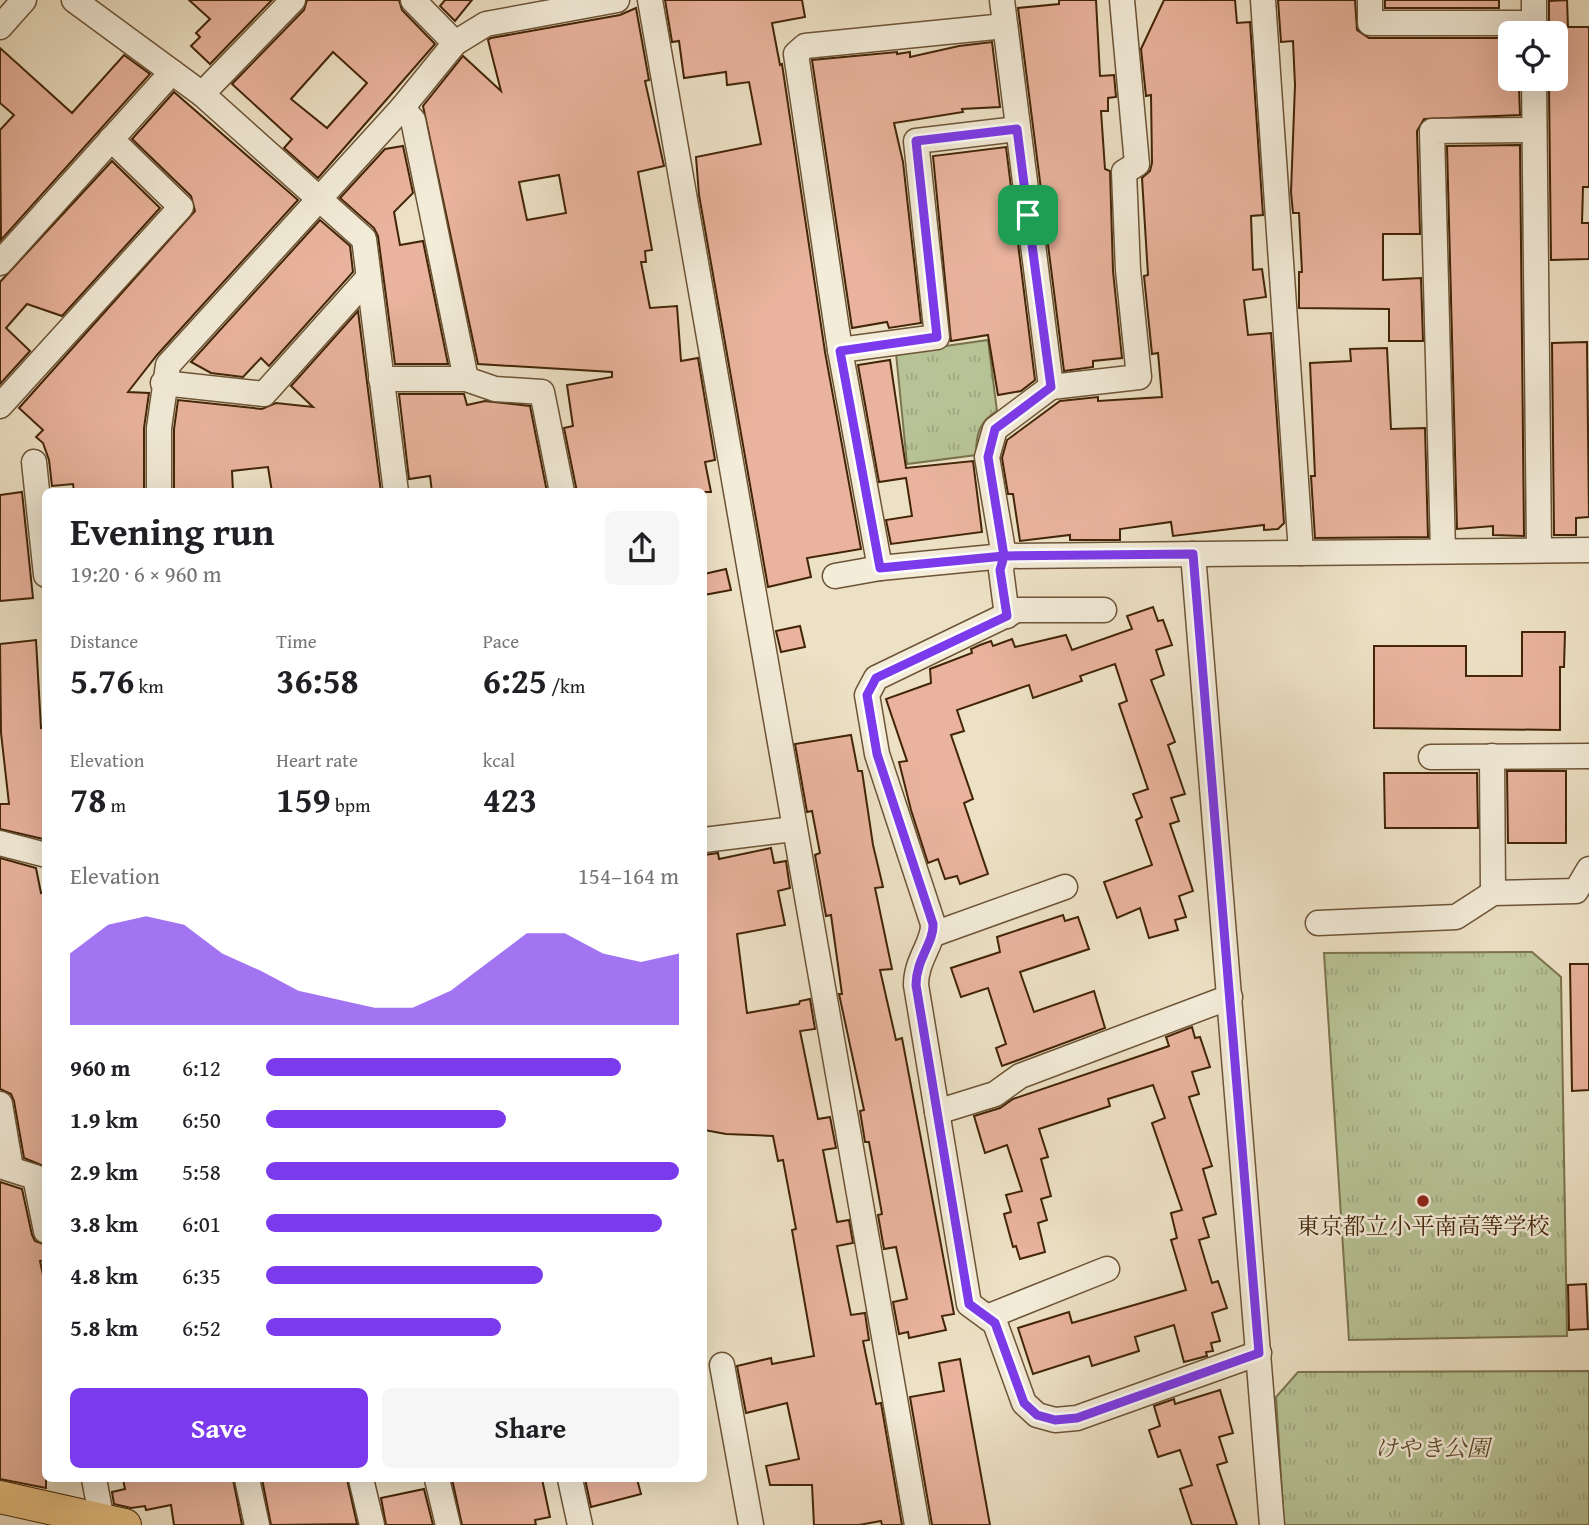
<!DOCTYPE html>
<html lang="en">
<head>
<meta charset="utf-8">
<style>
  body { margin:0; font-family:"Gentium Book Plus","Noto Serif JP",serif; background:#f6f6f6; color:#202124; height:100vh; display:flex; flex-direction:column; font-size:26px; white-space:nowrap }
  * { box-sizing:border-box; margin:0 }
  p { font-size:23px; color:#757577 }
  .icon { flex:none; width:38px; height:38px; fill:none; stroke:currentColor; stroke-width:2; stroke-linecap:round; stroke-linejoin:round }
  .map { position:relative; flex:1; overflow:hidden }
  .sheet { position:absolute; left:42px; top:488px; width:665px; height:994px; display:flex; flex-direction:column; background:#fff; border-radius:10px; box-shadow:0 7px 28px #0002 }
  .sheet>* { flex:none }
  .fabs { position:absolute; left:1498px; top:21px; display:grid; gap:14px }
  .fabs a { display:grid; place-items:center; width:70px; height:70px; border-radius:10px; background:#fff; box-shadow:0 7px 28px #0002; font-size:35px }
  .pin { position:absolute; display:grid; place-items:center; width:60px; height:60px; color:#fff; margin:-30px; border-radius:14px; box-shadow:0 4px 10px #0006 }
  .round { display:grid; place-items:center; flex:none; width:74px; height:74px; border-radius:10px; background:#f6f6f6 }
  .head { display:flex; align-items:center; justify-content:space-between; height:119px; padding:0 28px }
  h1 { font-size:38px; font-weight:600; line-height:52px }
  .stats { display:grid; grid-template-columns:repeat(3,1fr); gap:10px; height:119px; padding:7px 28px }
  .stats div { display:grid; align-content:center }
  .stats b { font-size:35px; font-weight:600 }
  .stats small { font-size:19px; font-weight:400 }
  .stats p { font-size:19px }
  .chart { height:196px; padding:14px 28px }
  .chart p { display:flex; justify-content:space-between }
  .chart svg { width:100%; height:126px; margin-top:7px; fill:#7c3aed; opacity:.7 }
  .primary-button { display:flex; gap:14px; margin-top:auto; padding:14px 28px }
  .primary-button a { flex:1; height:80px; border-radius:10px; background:#7c3aed; color:#fff; font-size:28px; font-weight:600; line-height:80px; text-align:center }
  .primary-button a+a { background:#f6f6f6; color:#202124 }
  ul { padding:0 28px; list-style:none; font-size:23px }
  li { display:grid; grid-template-columns:112px 84px 1fr; align-items:center; height:52px }
  li i { height:18px; border-radius:9px; background:#7c3aed }
  .map>svg:first-child { display:block }
  .park { fill:url(#park-tufts); stroke:#7c744e; stroke-width:2 }
  .building { fill:#e9b39d; stroke:#422507; stroke-width:2; fill-rule:evenodd }
  .lines { fill:none; stroke-linecap:round; stroke-linejoin:round }
  .minor-casing { stroke:#6d5436; stroke-width:27 }
  .major-casing { stroke:#422507; stroke-width:34 }
  .minor { stroke:#f3ecd9; stroke-width:24 }
  .major { stroke:#e6c082; stroke-width:32 }
  .route-casing { stroke:#fff; stroke-width:14 }
  .route { stroke:#7c3aed; stroke-width:9 }
  .poi-dot { fill:#8f2418; stroke:#f3ecd9; stroke-width:2.5 }
  .labels { text-anchor:middle; stroke-width:5; stroke-linejoin:round; paint-order:stroke }
  .poi-label { font-size:23px; fill:#422507; stroke:#f3ecd9 }
  .park-label { font-size:23px; font-style:italic; fill:#5f4c2b; stroke:#f3ecd9 }
</style>
</head>
<body>
<div class="map">
<svg width="1589" height="1525" viewBox="0 0 1589 1525">
  <defs>
    <pattern id="park-tufts" width="24" height="20" patternUnits="userSpaceOnUse" patternTransform="scale(1.75)"><rect width="24" height="20" fill="#b7c396"/><path d="M3 7l-1-3M5 7V3M7 7l1-3M15 17l-1-3M17 17v-4M19 17l1-3" fill="none" stroke="#9fa780"/></pattern>
  </defs>
  <rect width="100%" height="100%" fill="#ede1c5"/>
  <filter id="stains"><feTurbulence type="fractalNoise" baseFrequency=".00286" numOctaves="4"/><feColorMatrix values="0 0 0 0 .2 0 0 0 0 .09 0 0 0 0 .02 0 0 0 .5 -.17"/></filter>
  <radialGradient id="worn" r=".72"><stop offset=".6" stop-color="#630" stop-opacity="0"/><stop offset="1" stop-color="#630" stop-opacity=".3"/></radialGradient>
  <g class="park">
    <path d="M988,340l9,71c-18,10 -21,24 -21,44l-69,9 -11,-111z"/>
    <path d="M1532,952l29,25 6,359 -218,4 -25,-387z"/>
    <path d="M1589,1371v154h-305l-8,-128 22,-25z"/>
  </g>
  <g class="building">
    <path d="M189,0h83l-62,64 -19,-18 9,-9 -4,-4 14,-14z"/>
    <path d="M307,0h92l3,10 33,34 -117,134 -34,-30 8,-9 -60,-55 72,-74zM333,52l34,31 -40,45 -36,-29z"/>
    <path d="M445,0h27l-17,21 -15,-15z"/>
    <path d="M665,0h137l3,17 -33,6 8,42 2,-1 43,288 36,197 -54,9 4,19 -43,10 -69,-392 -3,-38 65,-13 -12,-62 -22,3 -1,-13 -42,6 -5,-37 -7,1z"/>
    <path d="M1059,0h37l4,76 14,-1 2,22 -8,1v13h-7l4,58 5,2 3,100 9,87 -29,3v6l-29,4 -46,-363 41,-4z"/>
    <path d="M1164,0h71l2,23 13,-1 13,193 -12,1 2,54 9,-1 4,28 -22,3 4,35 23,-2 13,190 -6,6 -14,1v-5l-91,11 -2,-14 -51,7v11h-50v-5l-50,6 -7,-47h-5l-6,-36 5,-18 53,-39 38,-4v4l64,-4 -4,-44 -6,1 -8,-78 4,-1 -6,-97 8,-7 2,-8 -1,-68 -5,1 -5,-47z"/>
    <path d="M1278,0h77l2,30 12,8h141v50h9l1,27 -96,4 -7,12 3,103h-37v46l38,-2 2,63h-34v-32l-90,-1v-36h3l-3,-59h-6l-2,-21 4,-107 -2,-44 -12,1z"/>
    <rect x="1385" y="0" width="114" height="8"/>
    <path d="M1567,0l1,27h21v160h-6l-1,36h7v36l-38,1 -2,-172h12l-5,-55h-7v-32z"/>
    <path d="M636,8l13,72 -4,1 19,85 -26,6 14,78 -7,1 1,11h-5l9,46 27,-2 4,55 17,-3 17,102 -10,2 6,30h-134l-13,-64 9,-2 -6,-41 45,-8v-5l-134,-8 -55,-258 40,-50 38,35 -13,-51 3,-2 129,-23zM559,175l7,38 -39,7 -8,-38z"/>
    <path d="M992,42l8,65 -38,2 1,3 -69,11 9,39 18,161 -32,5 -2,-6 -35,6 -40,-268 85,-8v2l13,-2v5l49,-11z"/>
    <path d="M0,48l72,65 52,-58 26,19 -149,166 -1,-110 14,-15 -14,-12z"/>
    <path d="M174,92l124,108 -141,155 -29,37 21,1 -5,35v64h-70l-1,-8 -21,2 -3,-26 -6,-17 -7,-6 7,-7 -24,-22 176,-197 -4,-15 -59,-57z"/>
    <path d="M1520,145l4,391 -31,-1v-9l-36,3 -10,-383z"/>
    <path d="M403,146l10,47 -19,19 6,33 23,-4 25,123h-53l-17,-128 -4,-8 -34,-30 45,-49z"/>
    <path d="M1006,147l29,233 -14,11 -23,4 -10,-60 -37,6 -18,-185z"/>
    <path d="M112,161l48,47 -98,108 -35,-12 -21,24 24,23 -30,33v-102z"/>
    <path d="M320,220l30,26 3,26 -84,94 -8,-8 -18,19 -32,-4 -20,-11z"/>
    <path d="M358,311l23,181h-109l-4,-25 -36,4 1,21h-59v-63l4,-29 84,9 14,-6 37,4 -22,-21z"/>
    <path d="M1587,342l2,175 -13,1v17h-22l-2,-192z"/>
    <path d="M1387,348l4,81 34,-1 3,109 -113,1 -4,-62h4l-5,-113 41,-2 -1,-12z"/>
    <path d="M890,360l16,108 67,-7 9,71 -91,12 -5,-24 26,-4 -6,-38 -27,4 -21,-117z"/>
    <path d="M399,394h65l3,11 18,-4 45,5 17,86h-115l-2,-16 -21,3z"/>
    <path d="M22,492l11,106 -33,3v-106z"/>
    <path d="M726,569l5,21 -27,5v-21z"/>
    <path d="M1153,607l5,14 5,-1 9,25 -16,5 8,25 -13,5 24,62 -7,3 17,49 -14,4 8,23 -9,3 23,67 -14,5 7,21 -11,3 3,10 -29,8 -9,-30 -23,10 -13,-36 48,-17 -16,-45 6,-3 -9,-23 15,-5 -29,-85 8,-3 -12,-37 -35,12 2,5 -49,17 -4,-13 -72,25 7,21 -13,4 22,64 -9,4 24,71 -28,10 -3,-8 -12,3 -7,-20 -10,4 -17,-53 -12,-48 8,-1 -21,-62 45,-16 -1,-14 42,-16 -1,-4 9,-4 11,-4 2,5 19,-7 3,8 51,-12 6,15 60,-21 -5,-13z"/>
    <path d="M800,626l5,21 -24,5 -5,-21z"/>
    <path d="M1522,632h43l-1,35h-4v63l-186,-2v-82h92v30h56z"/>
    <path d="M36,640l5,88 5,-1v111l-3,1 -43,-10v-25h9l-8,-71 -1,-89z"/>
    <path d="M851,735l7,36h4l11,74 10,42 -8,1 17,81 -12,1 16,70 6,-2 52,276 -12,2 4,14 -37,8 -1,-6 -9,2 -6,-32 14,-3 -11,-52 -12,2 -6,-34 4,-1 -13,-72h-4l-5,-31 4,-1 -25,-116h3l-11,-79 -5,1 -11,-61 5,-2 -8,-42 -5,1 -12,-68z"/>
    <path d="M1507,771h59v72h-58z"/>
    <path d="M1384,773h93l1,55h-93z"/>
    <path d="M771,848l3,15 12,-2 4,27 -12,3 7,34 -48,9 10,79 52,-9 1,-3 10,-2 5,30 -15,2 18,88 12,-2 6,31 -13,2 14,72 12,-2 4,23 -16,3 14,69 14,-2 4,27 -6,1 13,63 5,-1 21,122h-20l-1,-4 -22,4h-45l-2,-40h-42l-4,-19 33,-7 -12,-56 -41,10 -9,-47 34,-8 1,6 42,-8 -22,-126 4,-1 -13,-69 -5,1 -5,-25 -47,-2 -22,-4v-275l14,-2 1,6z"/>
    <path d="M0,858l36,10 5,25 5,-1v275l-22,-9 -10,-57 -3,-7 -11,-5z"/>
    <path d="M1063,915l2,6 13,-4 11,32 -69,23 14,40 60,-21 11,37 -103,38 -6,-18 10,-4 -18,-56 -27,9 -10,-29 49,-16 -3,-15z"/>
    <path d="M1570,964h19v126l-17,1z"/>
    <path d="M1192,1027l3,11 5,-1 10,30 -18,5 7,22 -10,3 23,69 -9,3 13,45 -13,4 6,19 -10,3 13,43 6,-2 9,27 -15,5 8,28 -9,2 2,8 -7,1 1,4 -23,6 -10,-37 -39,12 4,14 -47,15 -3,-10 -56,18 -15,-46 51,-16 3,11 114,-33 -15,-50 6,-2 -6,-25 11,-3 -30,-87 13,-5 -12,-33 -45,14 2,7 -71,23 9,28 -7,2 10,37 -10,3 6,21 -9,3 7,29 -25,7 -4,-13 -3,1 -9,-33 7,-2 -5,-17 16,-4 -15,-46 -22,8 -11,-37 26,-8 13,-9 156,-53 -3,-9z"/>
    <path d="M0,1182l22,7 10,46 3,6 11,4v15l-6,1 6,28v199l-46,-9z"/>
    <path d="M1586,1284l2,45 -19,1 -1,-45z"/>
    <path d="M960,1359l30,166h-58l-22,-128 34,-6 -5,-28z"/>
    <path d="M1220,1390l13,43 -14,4 8,25 -10,3 20,60h-45l-12,-36 12,-4 -12,-35 -22,7 -9,-27 11,-4 -6,-20 20,-7 1,5z"/>
    <path d="M123,1479h110l9,46h-68l-3,-20 -25,5 -1,-4 -14,2 -17,-4 -2,-12 13,-3z"/>
    <path d="M262,1479h85l10,45 -86,1z"/>
    <path d="M452,1479h90l8,38 -15,3 1,5h-74z"/>
    <path d="M585,1479h52l4,15 -50,13z"/>
    <path d="M424,1489l9,36h-47l-5,-27z"/>
  </g>
  <g class="lines">
    <defs>
      <g id="minor">
        <path d="M74,0l128,94 162,145 32,253"/>
        <path d="M413,0l42,43 31,-19 131,-24"/>
        <path d="M650,0l267,1525"/>
        <path d="M1002,0l49,387 -56,42 -8,28 17,99 -3,14 6,46"/>
        <path d="M1263,0l38,553"/>
        <path d="M1370,0v23h164"/>
        <path d="M0,27l24,-27"/>
        <path d="M1534,33v-33"/>
        <path d="M1534,79l5,471"/>
        <path d="M202,94l91,-94"/>
        <path d="M402,108l11,12 53,259"/>
        <path d="M0,263l172,-191"/>
        <path d="M840,350l97,-13 -21,-196 101,-12"/>
        <path d="M381,379h85l29,10 47,3 20,100"/>
        <path d="M163,383l101,11 104,-116"/>
        <path d="M1051,387l88,-10 -11,-107 -4,-98 13,-8 -15,-164"/>
        <path d="M0,406l181,-199 -70,-68"/>
        <path d="M34,462l12,113"/>
        <path d="M159,492v-64l9,-63 234,-257 53,-65"/>
        <path d="M1443,551l-11,-420 102,-1"/>
        <path d="M1193,554l79,971"/>
        <path d="M880,568l-40,-218 -44,-296 9,-8 200,-20"/>
        <path d="M835,576l45,-8 124,-12 585,-6"/>
        <path d="M1104,610h-87l-141,68 -9,17 10,59 56,170c1,19 -17,35 -17,61l53,319 26,19 29,80 13,12 18,5 22,-2 182,-65"/>
        <path d="M1492,756l1,137"/>
        <path d="M1431,757l158,-1"/>
        <path d="M704,840l89,-11"/>
        <path d="M0,843l46,12"/>
        <path d="M1318,923l138,-6 37,-24 83,-2 13,-22"/>
        <path d="M934,934l131,-47"/>
        <path d="M0,1104l11,65"/>
        <path d="M937,1112l58,-18 25,-18 210,-79"/>
        <path d="M0,1166l35,11 11,54"/>
        <path d="M987,1317l120,-48"/>
        <path d="M722,1365l29,160"/>
        <path d="M94,1479l8,41"/>
        <path d="M247,1479l10,46"/>
        <path d="M361,1479l11,46"/>
        <path d="M437,1479l11,46"/>
        <path d="M570,1479l10,46"/>
      </g>
      <path id="major" d="M0,1497l125,28"/>
    </defs>
    <use href="#minor" class="minor-casing"/>
    <use href="#major" class="major-casing"/>
    <use href="#minor" class="minor"/>
    <use href="#major" class="major"/>
  </g>
  <g class="lines">
    <defs>
      <path id="route" d="M1028,215l23,172 -56,42 -7,28 16,99 -4,14 7,46 -131,62 -9,17 10,59 56,170c1,19 -17,35 -17,61l53,319 26,19 29,80 13,12 18,5 22,-2 182,-65 -66,-799 -189,2 -124,12 -40,-217 97,-14 -21,-196 101,-12 11,86"/>
    </defs>
    <use href="#route" class="route-casing"/>
    <use href="#route" class="route"/>
  </g>
  <circle class="poi-dot" cx="1423" cy="1201" r="7"/>
  <g class="labels">
    <g class="poi-label">
      <text x="1423" y="1234">東京都立小平南高等学校</text>
    </g>
    <g class="park-label">
      <text x="1432" y="1456">けやき公園</text>
    </g>
  </g>
  <rect width="100%" height="100%" filter="url(#stains)"/>
  <rect width="100%" height="100%" fill="url(#worn)"/>
</svg>
<div class="fabs">
<a><svg class="icon" aria-label="locate" viewBox="0 0 24 24"><circle cx="12" cy="12" r="6"/><path d="M12 2v4M12 18v4M2 12h4M18 12h4"/></svg></a>
</div>
<div class="pin" style="left:1028px;top:215px;background:#1e9e55"><svg class="icon" aria-label="arrive" viewBox="0 0 24 24"><path d="M6 21V4h12l-3 4 3 4H6"/></svg></div>
<section class="sheet">
<div class="head"><div><h1>Evening run</h1><p>19:20 · 6 × 960 m</p></div><a class="round"><svg class="icon" aria-label="share" viewBox="0 0 24 24"><path d="M12 15V3M7 8l5-5 5 5M5 13v7h14v-7"/></svg></a></div>
<div class="stats">
<div><p>Distance</p><b>5.76<small> km</small></b></div>
<div><p>Time</p><b>36:58</b></div>
<div><p>Pace</p><b>6:25<small> /km</small></b></div>
</div>
<div class="stats">
<div><p>Elevation</p><b>78<small> m</small></b></div>
<div><p>Heart rate</p><b>159<small> bpm</small></b></div>
<div><p>kcal</p><b>423</b></div>
</div>
<div class="chart"><p><span>Elevation</span>154–164 m</p>
<svg viewBox="0 0 160 44" preserveAspectRatio="none"><path d="M0 44V19L10 9L20 6L30 9L40 19L50 25L60 32L70 35L80 38L90 38L100 32L110 22L120 12L130 12L140 19L150 22L160 19V44z"/></svg>
</div>
<ul>
<li><b>960 m</b>6:12<i style="width:86%"></i></li>
<li><b>1.9 km</b>6:50<i style="width:58%"></i></li>
<li><b>2.9 km</b>5:58<i style="width:100%"></i></li>
<li><b>3.8 km</b>6:01<i style="width:96%"></i></li>
<li><b>4.8 km</b>6:35<i style="width:67%"></i></li>
<li><b>5.8 km</b>6:52<i style="width:57%"></i></li>
</ul>
<div class="primary-button"><a>Save</a><a>Share</a></div>
</section>
</div>
</body>
</html>
